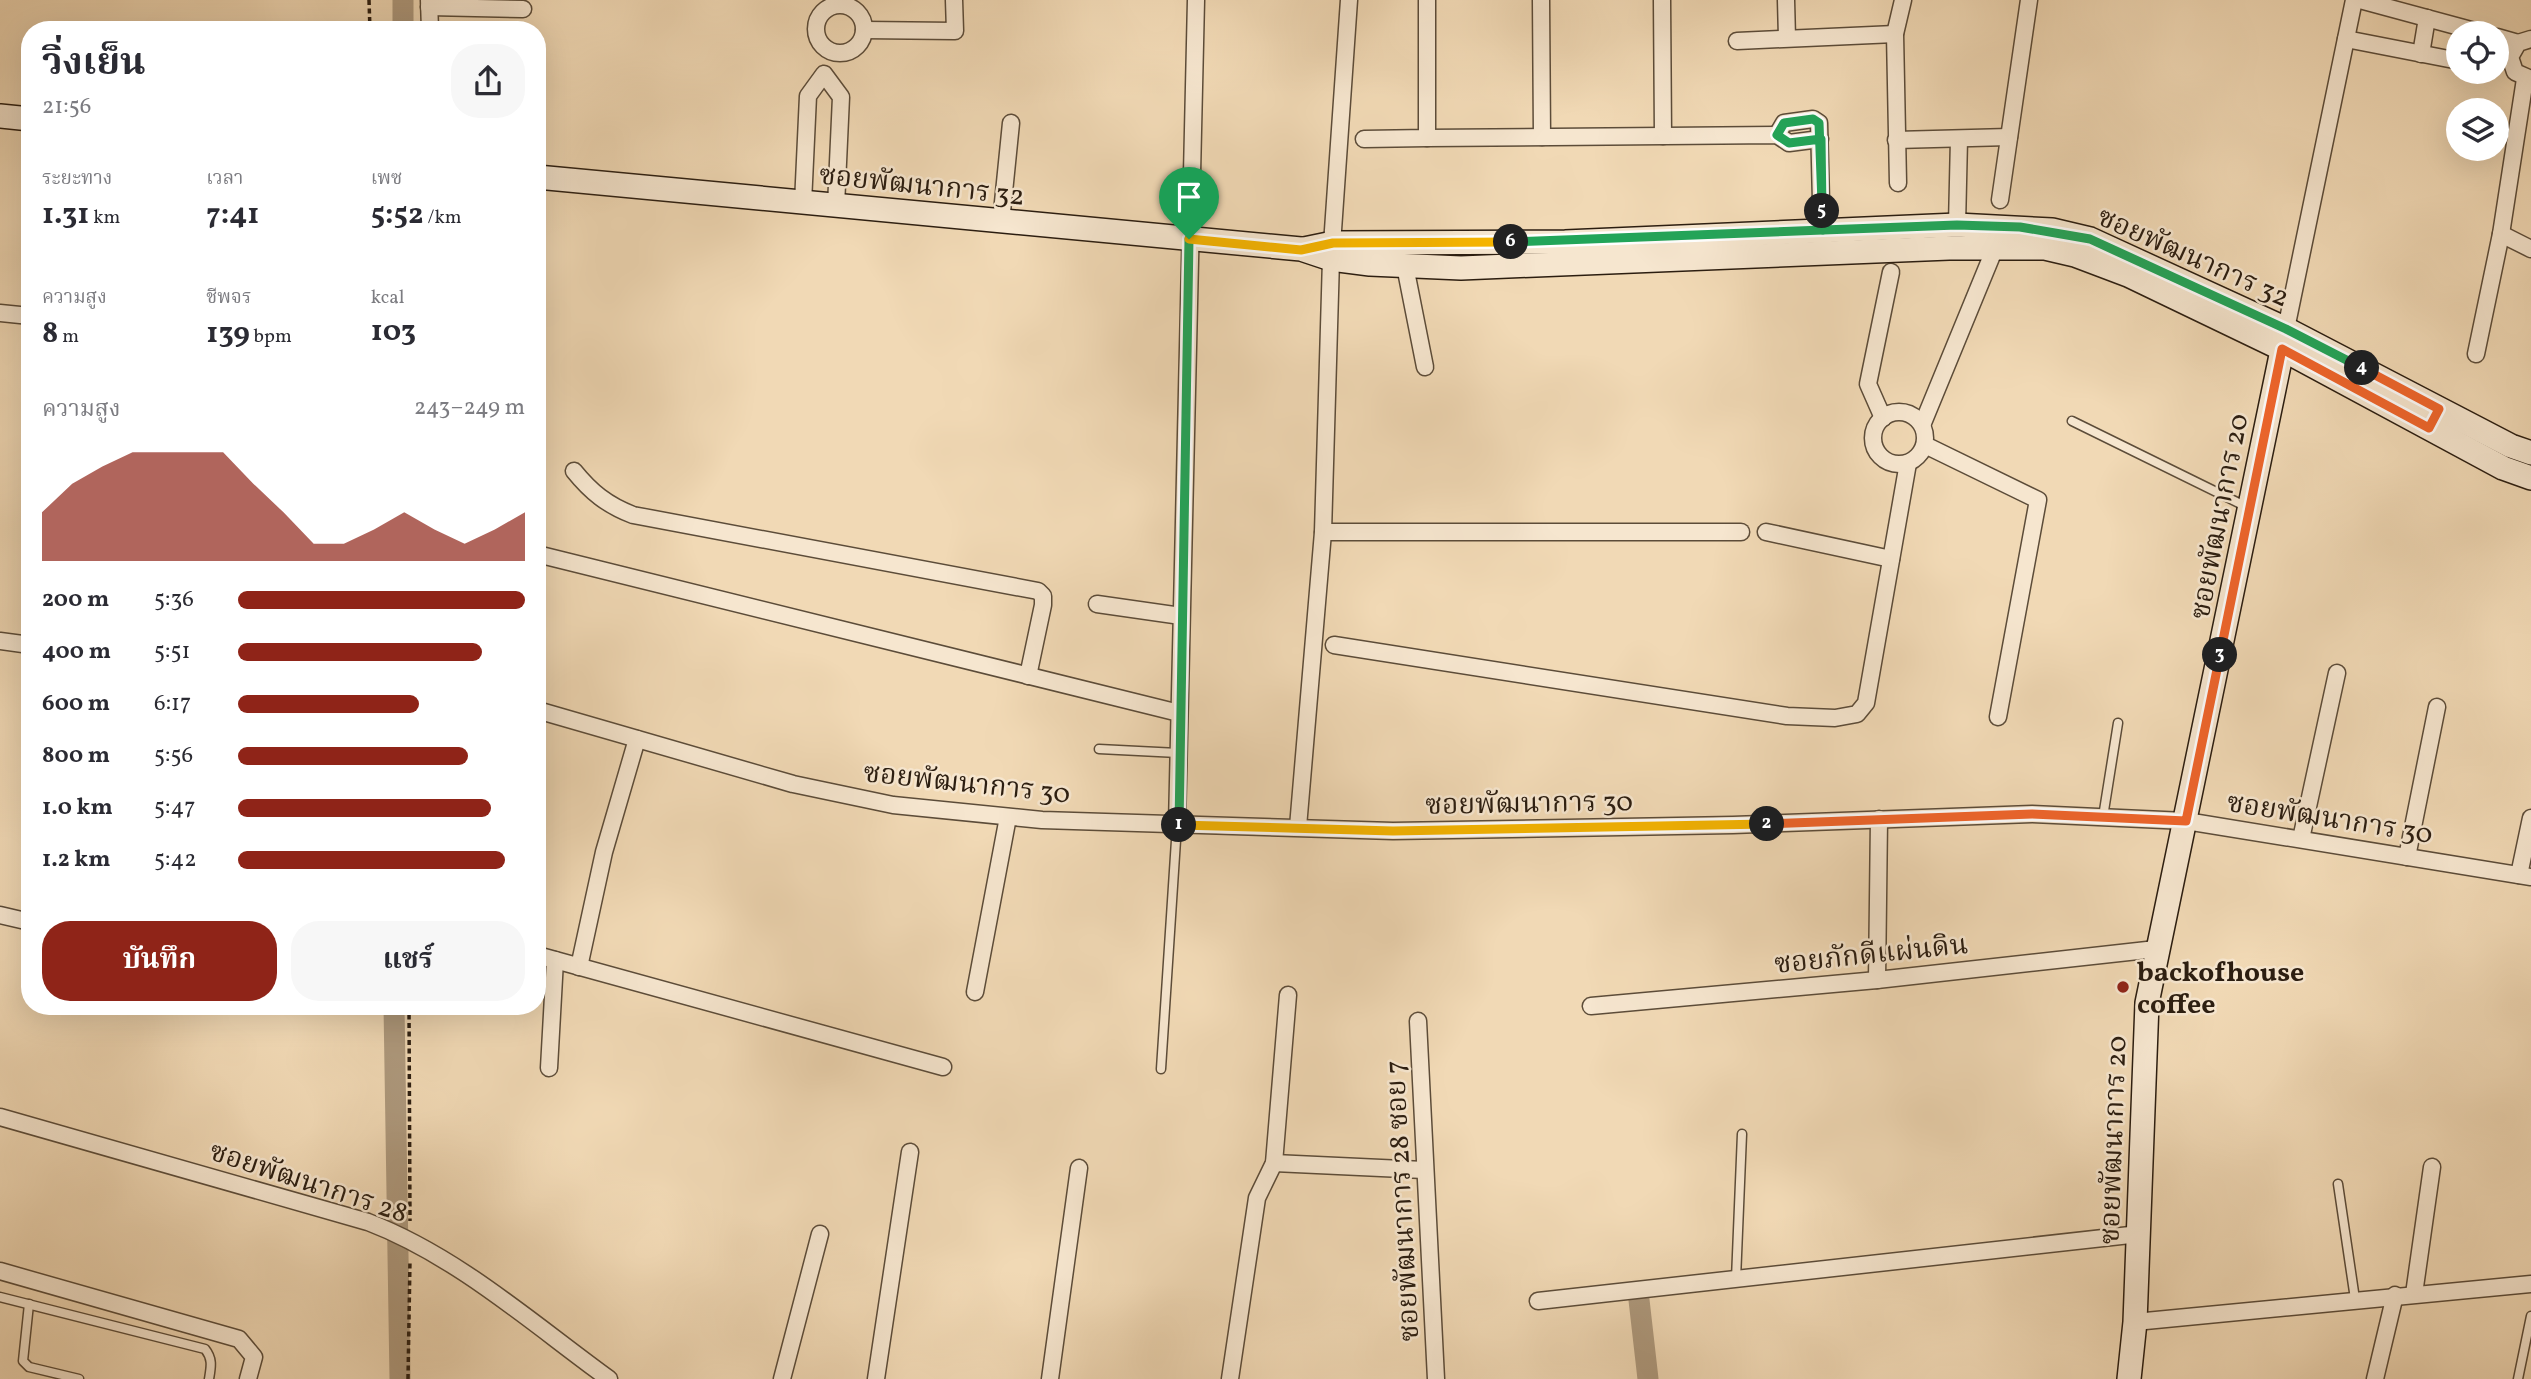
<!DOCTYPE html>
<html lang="th">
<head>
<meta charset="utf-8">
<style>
  body { margin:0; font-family:Vollkorn,"Noto Serif Thai",serif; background:#f7f7f7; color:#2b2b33; height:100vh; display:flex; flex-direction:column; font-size:26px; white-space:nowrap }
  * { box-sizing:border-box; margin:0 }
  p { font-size:23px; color:#7c7c81 }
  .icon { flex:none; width:38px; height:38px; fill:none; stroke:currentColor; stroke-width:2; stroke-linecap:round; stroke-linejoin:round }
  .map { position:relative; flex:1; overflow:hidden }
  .details { position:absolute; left:21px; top:21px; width:525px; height:994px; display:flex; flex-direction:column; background:#fff; border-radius:28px; box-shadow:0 7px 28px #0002 }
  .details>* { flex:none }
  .tools { position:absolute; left:2446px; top:21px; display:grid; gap:14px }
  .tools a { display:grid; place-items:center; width:63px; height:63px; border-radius:50%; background:#fff; box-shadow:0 7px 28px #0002; font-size:35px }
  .pin { position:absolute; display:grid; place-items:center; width:60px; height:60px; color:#fff; margin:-72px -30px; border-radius:50% 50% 50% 0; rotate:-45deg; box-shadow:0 0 7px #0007 }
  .pin .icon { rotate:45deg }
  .km { position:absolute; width:35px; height:35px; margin:-18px; border-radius:50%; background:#222; color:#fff; font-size:19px; line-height:35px; text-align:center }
  .round { display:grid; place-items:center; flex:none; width:74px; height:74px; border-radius:28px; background:#f7f7f7 }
  .overview { display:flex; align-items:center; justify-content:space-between; height:119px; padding:0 21px }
  h1 { font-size:38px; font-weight:700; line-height:52px }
  .stats { display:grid; grid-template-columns:repeat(3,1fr); gap:10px; height:119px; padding:7px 21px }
  .stats div { display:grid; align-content:center }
  .stats b { font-size:30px; font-weight:700 }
  .stats small { font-size:19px; font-weight:400 }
  .stats p { font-size:19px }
  .chart { height:196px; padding:14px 21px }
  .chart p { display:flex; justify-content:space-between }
  .chart svg { width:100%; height:126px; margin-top:7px; fill:#8f2418; opacity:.7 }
  .primary-button { display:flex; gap:14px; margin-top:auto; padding:14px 21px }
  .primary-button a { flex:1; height:80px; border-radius:28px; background:#8f2418; color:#fff; font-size:28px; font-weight:700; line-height:80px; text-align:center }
  .primary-button a+a { background:#f7f7f7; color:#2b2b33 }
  ul { padding:0 21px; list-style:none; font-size:23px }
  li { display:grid; grid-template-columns:112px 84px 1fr; align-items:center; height:52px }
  li i { height:18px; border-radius:9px; background:#8f2418 }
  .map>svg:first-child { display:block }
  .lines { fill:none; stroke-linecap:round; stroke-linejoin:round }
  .canal { stroke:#ae997d; stroke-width:21 }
  .lane-casing { stroke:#5c4c39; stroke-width:11 }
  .street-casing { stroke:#5c4c39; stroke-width:19 }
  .secondary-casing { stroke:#2b1d10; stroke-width:26 }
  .path { stroke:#2b1d10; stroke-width:3.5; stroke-dasharray:5 3.5; stroke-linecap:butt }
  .lane { stroke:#f6e6cf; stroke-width:8 }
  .street { stroke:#f6e6cf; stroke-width:16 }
  .secondary { stroke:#f6e6cf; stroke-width:23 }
  .split-1-casing { stroke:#fff; stroke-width:14 }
  .split-2-casing { stroke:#fff; stroke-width:14 }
  .split-3-casing { stroke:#fff; stroke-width:14 }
  .split-4-casing { stroke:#fff; stroke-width:14 }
  .split-5-casing { stroke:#fff; stroke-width:14 }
  .split-6-casing { stroke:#fff; stroke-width:14 }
  .split-7-casing { stroke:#fff; stroke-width:14 }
  .split-1 { stroke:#22a559; stroke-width:9 }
  .split-2 { stroke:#f5b400; stroke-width:9 }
  .split-3 { stroke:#f0652b; stroke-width:9 }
  .split-4 { stroke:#f0652b; stroke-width:9 }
  .split-5 { stroke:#22a559; stroke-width:9 }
  .split-6 { stroke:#22a559; stroke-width:9 }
  .split-7 { stroke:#f5b400; stroke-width:9 }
  .poi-dot { fill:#8f2418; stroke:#f6e6cf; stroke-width:2.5 }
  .labels { text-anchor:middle; stroke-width:5; stroke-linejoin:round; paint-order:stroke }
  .street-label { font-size:28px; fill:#2b1d10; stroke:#f6e6cf }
  .poi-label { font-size:28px; font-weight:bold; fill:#2b1d10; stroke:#f6e6cf; text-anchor:start }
</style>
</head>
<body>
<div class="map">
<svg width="2531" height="1379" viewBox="0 0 2531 1379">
  <rect width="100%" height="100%" fill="#f1d9b5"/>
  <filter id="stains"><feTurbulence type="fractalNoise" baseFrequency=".00286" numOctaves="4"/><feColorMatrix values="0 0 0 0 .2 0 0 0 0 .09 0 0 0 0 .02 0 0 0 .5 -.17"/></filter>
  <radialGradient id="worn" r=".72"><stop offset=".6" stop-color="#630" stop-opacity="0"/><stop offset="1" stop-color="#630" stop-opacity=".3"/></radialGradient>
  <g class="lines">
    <g class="canal">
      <path d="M403,0v30"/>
      <path d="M394,1006l6,373"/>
      <path d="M1639,1300l9,79"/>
    </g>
    <defs>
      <g id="lane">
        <path d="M2072,421l175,86"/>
        <path d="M1099,749l79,4"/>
        <path d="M2103,817l15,-94"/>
        <path d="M1161,1069l16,-244"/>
        <path d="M2338,1184l17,115"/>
        <path d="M1736,1279l6,-145"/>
        <path d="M0,1297l205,52c8,10 6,18 4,30"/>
        <path d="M29,1304l-6,57 6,6 50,12"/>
        <path d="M2518,1379l13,-63"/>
      </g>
      <g id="street">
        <path d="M429,0l1,30"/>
        <path d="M1541,0l1,137"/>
        <path d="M1662,0l1,136"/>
        <path d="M1786,0l1,38"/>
        <path d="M2360,0l122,33"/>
        <circle cx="840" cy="29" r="24"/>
        <path d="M429,7l94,2"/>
        <path d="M864,30l91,1 -1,-31"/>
        <path d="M2497,37l21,6"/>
        <path d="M2346,39l113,22"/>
        <path d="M2531,39l-13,4 -8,14 5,15 16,7"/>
        <path d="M1737,41l158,-7"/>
        <path d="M2421,54l6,-36"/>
        <path d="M1777,135l7,-12 29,-4 6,4 3,118"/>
        <path d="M1427,138l350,-3 12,8 31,-4"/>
        <path d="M1364,139l63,-1v-138"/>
        <path d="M1896,140l113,-3"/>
        <path d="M1898,183l-3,-149 8,-34"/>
        <path d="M2000,200l29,-200"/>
        <path d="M803,203l5,-107 16,-22 17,23 -5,109"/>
        <path d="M1001,222l10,-99"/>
        <path d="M1957,225l2,-86"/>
        <path d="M2501,234l30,15"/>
        <path d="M1405,266l20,101"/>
        <path d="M0,313l30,3"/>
        <path d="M2286,329l68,-329"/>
        <path d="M2476,354l25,-120 24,-155"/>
        <circle cx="1899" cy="438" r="26"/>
        <path d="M1883,418l-15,-34 23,-112"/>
        <path d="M1923,423l72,-175"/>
        <path d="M1925,445l113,55 -40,217"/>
        <path d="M574,471c17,21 33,34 59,44l405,76 5,5v9l-15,71"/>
        <path d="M1323,532h418"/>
        <path d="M1766,532l125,27"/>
        <path d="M537,554l642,159"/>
        <path d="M1097,604l84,12"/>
        <path d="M0,641l30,4"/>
        <path d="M1334,645l453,71 48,2 22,-4 9,-11 42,-240"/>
        <path d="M537,710l256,74 100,21 149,15 351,11 340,-6 299,-11 154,7 345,56"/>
        <path d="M1177,825l19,-825"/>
        <path d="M1298,827l25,-295 8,-273 18,-259"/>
        <path d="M2301,839l36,-166"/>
        <path d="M2407,857l30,-150"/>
        <path d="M2519,875l12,-57"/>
        <path d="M0,915l30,7"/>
        <path d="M537,955l406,112"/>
        <path d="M579,967l25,-115 33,-113"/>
        <path d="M1877,980l2,-161"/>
        <path d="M975,992l33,-175"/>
        <path d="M1591,1006l286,-26 279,-31"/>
        <path d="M1418,1021l18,358"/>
        <path d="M549,1068l6,-108"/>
        <path d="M0,1117l368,105c89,34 165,102 241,157"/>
        <path d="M1274,1163l150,7"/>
        <path d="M0,1271l239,68 15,18 -6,22"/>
        <path d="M2414,1294l18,-127"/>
        <path d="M1538,1301l601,-67"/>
        <path d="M2135,1322l396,-38"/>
        <path d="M782,1379l38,-145"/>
        <path d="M876,1379l34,-227"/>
        <path d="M1050,1379l29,-211"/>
        <path d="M1230,1379l27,-181 17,-35 14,-168"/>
        <path d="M2375,1379l20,-84"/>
      </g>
      <g id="secondary">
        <path d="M0,116l30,3"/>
        <path d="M537,177l764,72 30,10 39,5 91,4 488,-20h96l30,7 53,20 154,74 221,119 28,10"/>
        <path d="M1304,249l29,-6 232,-1 392,-17 95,5 38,9 196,90 225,117 20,7"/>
        <path d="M2129,1379l6,-57 12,-319 138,-667"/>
      </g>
    </defs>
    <use href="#lane" class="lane-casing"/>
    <use href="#street" class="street-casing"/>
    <use href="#secondary" class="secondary-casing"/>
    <g class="path">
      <path d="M369,0l1,30"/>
      <path d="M409,1006l1,215"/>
      <path d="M408,1379l2,-119"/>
    </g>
    <use href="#lane" class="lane"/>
    <use href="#street" class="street"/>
    <use href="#secondary" class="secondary"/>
  </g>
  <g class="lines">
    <defs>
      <path id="split-1" d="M1179,825l10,-586"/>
      <path id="split-2" d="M1179,825l214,6 374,-7"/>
      <path id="split-3" d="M1767,824l265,-10 154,7 34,-166"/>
      <path id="split-4" d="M2220,655l62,-306 147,79 10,-19 -77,-41"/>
      <path id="split-5" d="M1822,211l1,19 134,-5 63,2 70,12 196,90 76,39"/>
      <path id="split-6" d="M1511,242l312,-12 -4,-107 -6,-4 -29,4 -7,12 12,8 32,-4 1,72"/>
      <path id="split-7" d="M1189,239l112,11 32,-7 178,-1"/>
    </defs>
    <use href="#split-1" class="split-1-casing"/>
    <use href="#split-2" class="split-2-casing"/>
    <use href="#split-3" class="split-3-casing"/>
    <use href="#split-4" class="split-4-casing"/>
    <use href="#split-5" class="split-5-casing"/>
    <use href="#split-6" class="split-6-casing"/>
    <use href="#split-7" class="split-7-casing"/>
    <use href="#split-1" class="split-1"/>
    <use href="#split-2" class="split-2"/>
    <use href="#split-3" class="split-3"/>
    <use href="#split-4" class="split-4"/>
    <use href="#split-5" class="split-5"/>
    <use href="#split-6" class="split-6"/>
    <use href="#split-7" class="split-7"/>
  </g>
  <circle class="poi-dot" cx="2123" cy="987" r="7"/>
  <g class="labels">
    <g class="street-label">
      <text transform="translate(922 184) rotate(6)" y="10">ซอยพัฒนาการ 32</text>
      <text transform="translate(2194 256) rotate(24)" y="10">ซอยพัฒนาการ 32</text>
      <text transform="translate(2218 516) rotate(-79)" y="10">ซอยพัฒนาการ 20</text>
      <text transform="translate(967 782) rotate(6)" y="10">ซอยพัฒนาการ 30</text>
      <text transform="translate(1529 802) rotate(-1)" y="10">ซอยพัฒนาการ 30</text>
      <text transform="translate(2330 817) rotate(9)" y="10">ซอยพัฒนาการ 30</text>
      <text transform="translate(1871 953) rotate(-6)" y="10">ซอยภักดีแผ่นดิน</text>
      <text transform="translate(2112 1140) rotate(-88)" y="10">ซอยพัฒนาการ 20</text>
      <text transform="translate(309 1181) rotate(18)" y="10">ซอยพัฒนาการ 28</text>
      <text transform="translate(1401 1201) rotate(-93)" y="10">ซอยพัฒนาการ 28 ซอย 7</text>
    </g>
    <g class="poi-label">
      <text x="2137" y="981">backofhouse<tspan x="2137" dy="32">coffee</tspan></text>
    </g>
  </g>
  <rect width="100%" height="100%" filter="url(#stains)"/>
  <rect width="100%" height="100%" fill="url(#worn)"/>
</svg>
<div class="tools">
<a><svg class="icon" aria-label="locate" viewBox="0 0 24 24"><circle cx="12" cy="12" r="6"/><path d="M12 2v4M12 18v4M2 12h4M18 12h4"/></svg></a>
<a><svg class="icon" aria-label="layers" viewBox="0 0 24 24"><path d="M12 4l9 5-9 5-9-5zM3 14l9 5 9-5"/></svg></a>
</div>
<div class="pin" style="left:1189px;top:239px;background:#1e9e55"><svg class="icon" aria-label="arrive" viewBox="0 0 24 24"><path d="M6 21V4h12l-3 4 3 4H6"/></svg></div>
<b class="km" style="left:1179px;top:825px">1</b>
<b class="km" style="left:1767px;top:824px">2</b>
<b class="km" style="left:2220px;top:655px">3</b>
<b class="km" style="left:2362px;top:368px">4</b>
<b class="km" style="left:1822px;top:211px">5</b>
<b class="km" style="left:1511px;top:242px">6</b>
<section class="details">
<div class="overview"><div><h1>วิ่งเย็น</h1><p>21:56</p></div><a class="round"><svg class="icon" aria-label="share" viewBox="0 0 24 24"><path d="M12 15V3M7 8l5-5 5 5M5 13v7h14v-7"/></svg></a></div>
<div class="stats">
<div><p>ระยะทาง</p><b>1.31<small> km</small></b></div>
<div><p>เวลา</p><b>7:41</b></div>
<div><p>เพซ</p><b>5:52<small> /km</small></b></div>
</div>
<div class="stats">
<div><p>ความสูง</p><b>8<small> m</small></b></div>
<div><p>ชีพจร</p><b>139<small> bpm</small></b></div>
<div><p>kcal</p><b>103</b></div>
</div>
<div class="chart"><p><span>ความสูง</span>243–249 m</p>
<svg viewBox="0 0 160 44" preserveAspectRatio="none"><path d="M0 44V27L10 17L20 11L30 6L40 6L50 6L60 6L70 17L80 27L90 38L100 38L110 33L120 27L130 33L140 38L150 33L160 27V44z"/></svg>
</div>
<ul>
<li><b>200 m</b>5:36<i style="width:100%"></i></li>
<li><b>400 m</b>5:51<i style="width:85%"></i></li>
<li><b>600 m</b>6:17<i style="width:63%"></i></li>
<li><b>800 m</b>5:56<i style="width:80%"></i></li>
<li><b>1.0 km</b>5:47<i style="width:88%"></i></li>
<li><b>1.2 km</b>5:42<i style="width:93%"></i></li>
</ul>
<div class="primary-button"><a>บันทึก</a><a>แชร์</a></div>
</section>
</div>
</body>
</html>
